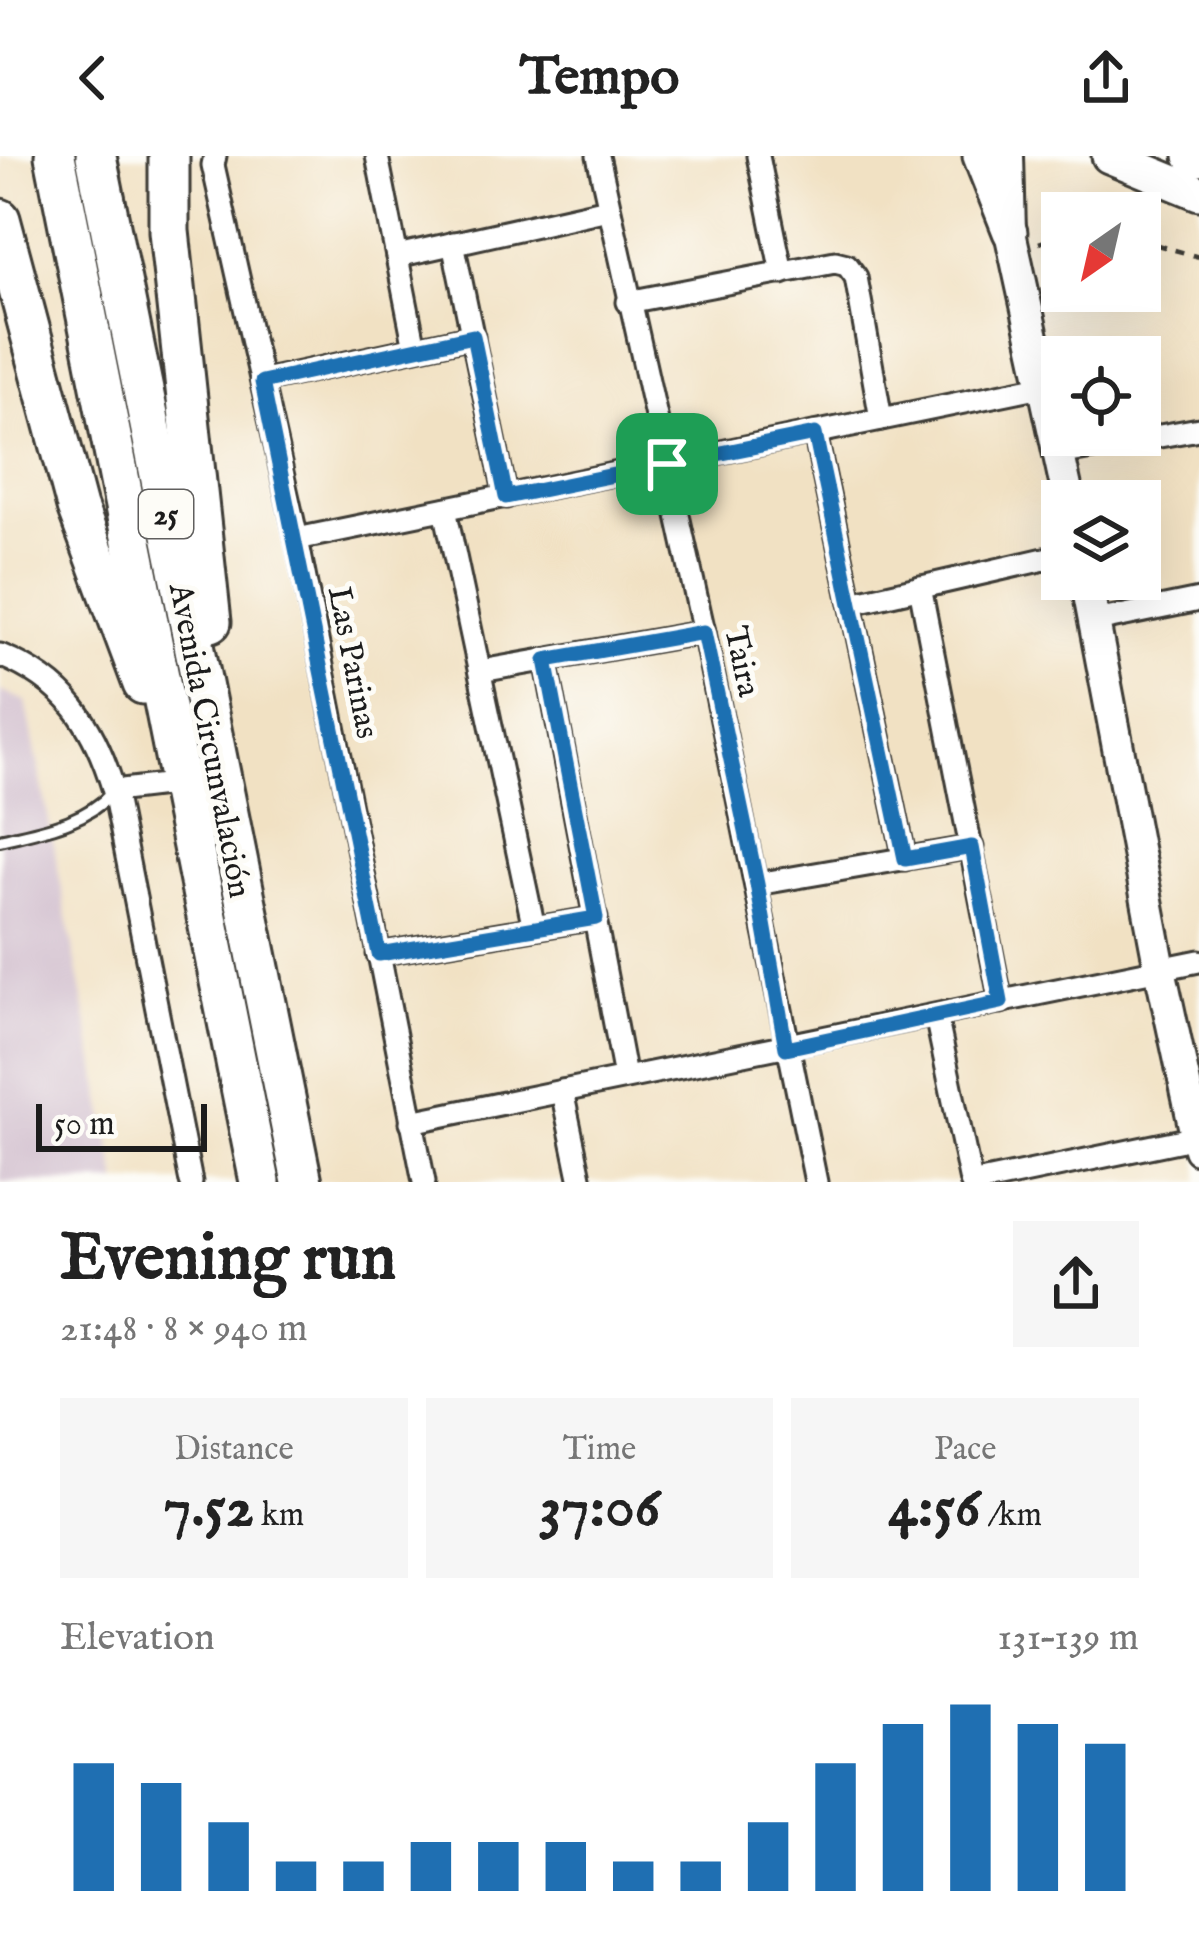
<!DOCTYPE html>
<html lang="en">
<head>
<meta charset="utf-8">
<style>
  body { margin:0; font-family:"IM FELL English",serif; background:#f6f6f6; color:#222; height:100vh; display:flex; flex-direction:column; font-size:45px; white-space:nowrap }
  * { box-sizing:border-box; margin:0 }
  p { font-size:39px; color:#767676 }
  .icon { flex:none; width:66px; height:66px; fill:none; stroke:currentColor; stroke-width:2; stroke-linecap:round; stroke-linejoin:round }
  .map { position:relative; height:1026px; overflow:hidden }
  .side { display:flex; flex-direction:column; background:#fff; flex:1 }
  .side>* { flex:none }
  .needle { width:78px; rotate:214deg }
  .fabs { position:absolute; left:1041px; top:36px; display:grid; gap:24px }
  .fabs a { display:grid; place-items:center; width:120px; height:120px; border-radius:0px; background:#fff; box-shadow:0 12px 48px #0002; font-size:60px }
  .scale { position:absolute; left:36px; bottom:30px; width:171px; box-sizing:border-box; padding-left:12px; border:6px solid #1c1c1c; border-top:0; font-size:33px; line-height:42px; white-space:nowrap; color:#1c1c1c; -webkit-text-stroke:9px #fdfcf7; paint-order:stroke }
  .pin { position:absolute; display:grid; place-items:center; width:102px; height:102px; color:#fff; margin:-51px; border-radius:24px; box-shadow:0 6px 18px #0006 }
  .round { display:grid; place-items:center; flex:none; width:126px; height:126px; border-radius:0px; background:#f6f6f6 }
  .headline { display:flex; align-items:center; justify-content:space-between; height:204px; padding:0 60px }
  h1 { font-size:66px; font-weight:700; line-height:90px }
  .metrics { display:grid; grid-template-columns:repeat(3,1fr); gap:18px; height:204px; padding:12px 60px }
  .metrics div { display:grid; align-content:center; border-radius:0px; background:#f6f6f6; text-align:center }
  .metrics b { font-size:60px; font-weight:700 }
  .metrics small { font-size:33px; font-weight:400 }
  .metrics p { font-size:33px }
  .chart { height:336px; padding:24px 60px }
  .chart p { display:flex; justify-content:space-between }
  .chart svg { width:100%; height:216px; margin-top:12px; stroke:#1f6fb2; stroke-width:6 }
  header { display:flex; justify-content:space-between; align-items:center; height:156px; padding:0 60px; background:#fff; font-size:54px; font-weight:700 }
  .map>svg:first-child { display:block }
  .industrial { fill:#d0bdcd }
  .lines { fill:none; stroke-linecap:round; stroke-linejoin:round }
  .lane-casing { stroke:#3c3a35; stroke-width:16 }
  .street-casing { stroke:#3c3a35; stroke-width:27 }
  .secondary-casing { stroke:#3c3a35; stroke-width:36 }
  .primary-casing { stroke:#3c3a35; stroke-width:39 }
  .highway-casing { stroke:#3c3a35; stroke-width:45 }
  .path { stroke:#3c3a35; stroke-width:4.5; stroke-dasharray:9 9; stroke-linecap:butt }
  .lane { stroke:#fff; stroke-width:10 }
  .street { stroke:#fff; stroke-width:21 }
  .secondary { stroke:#fff; stroke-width:30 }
  .primary { stroke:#fff; stroke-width:33 }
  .highway { stroke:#fff; stroke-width:39 }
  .route-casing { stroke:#fff; stroke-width:24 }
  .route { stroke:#1f6fb2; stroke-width:15 }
  .labels { text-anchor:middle; stroke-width:10; stroke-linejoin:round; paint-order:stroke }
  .shield { fill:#fdfcf7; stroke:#605f5e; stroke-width:3 }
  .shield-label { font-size:30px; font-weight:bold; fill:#1c1c1c }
  .street-label { font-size:33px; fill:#1c1c1c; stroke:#fdfcf7 }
</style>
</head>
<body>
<header><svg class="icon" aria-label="back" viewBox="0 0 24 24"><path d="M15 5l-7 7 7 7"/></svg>Tempo<svg class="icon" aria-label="share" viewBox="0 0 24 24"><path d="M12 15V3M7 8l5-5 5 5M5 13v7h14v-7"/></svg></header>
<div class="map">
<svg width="1199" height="1026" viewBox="0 0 1199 1026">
  <rect width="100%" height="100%" fill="#fdfcf7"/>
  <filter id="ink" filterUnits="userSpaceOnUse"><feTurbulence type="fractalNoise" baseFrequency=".00833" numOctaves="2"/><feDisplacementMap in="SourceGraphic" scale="24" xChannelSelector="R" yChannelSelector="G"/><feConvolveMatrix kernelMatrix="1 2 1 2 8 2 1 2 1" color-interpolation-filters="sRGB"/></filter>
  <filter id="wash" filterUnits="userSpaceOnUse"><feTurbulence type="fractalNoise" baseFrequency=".004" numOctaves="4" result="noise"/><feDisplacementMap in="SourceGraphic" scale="48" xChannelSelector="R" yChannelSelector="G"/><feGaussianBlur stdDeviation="2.7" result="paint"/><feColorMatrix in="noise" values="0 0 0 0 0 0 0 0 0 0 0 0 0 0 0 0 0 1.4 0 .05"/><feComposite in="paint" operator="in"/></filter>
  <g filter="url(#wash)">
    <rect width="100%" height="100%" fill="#f1e1c3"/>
    <path class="industrial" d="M0,535l26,10 92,481h-118z"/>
  </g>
  <g filter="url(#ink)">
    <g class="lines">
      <defs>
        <path id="lane" d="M0,684c40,-10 83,-16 112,-47"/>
        <g id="street">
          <path d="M215,0l-2,9 84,374 127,643"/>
          <path d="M377,0l38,192"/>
          <path d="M598,0l106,476 112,550"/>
          <path d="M758,0l24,117"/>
          <path d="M453,87l53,254"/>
          <path d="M397,100l211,-47"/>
          <path d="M628,146l207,-40 12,3 9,12 25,142"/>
          <path d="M262,225l211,-45"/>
          <path d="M815,277l90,426"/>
          <path d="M1059,298l140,-25"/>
          <path d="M445,353l89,419"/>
          <path d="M297,383l745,-153"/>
          <path d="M920,431l81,415"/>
          <path d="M852,447l210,-48"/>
          <path d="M1096,465l103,-21"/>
          <path d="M0,499c66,27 94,69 114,136l68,-8"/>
          <path d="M546,504l79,417"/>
          <path d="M481,515l223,-39"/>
          <path d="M114,635l77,391"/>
          <path d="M757,728l215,-37"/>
          <path d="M378,798l218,-36"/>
          <path d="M936,860l35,166"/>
          <path d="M562,935l19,91"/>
          <path d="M411,966l788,-161"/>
          <path d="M980,1026l217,-45"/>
        </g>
        <g id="secondary">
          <path d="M1008,0l2,76 59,269"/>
          <path d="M1086,423l74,390 39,180"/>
        </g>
        <g id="primary">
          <path d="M980,0l30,76"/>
          <path d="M1109,0l90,37"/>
          <path d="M1191,0l8,3"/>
        </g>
        <g id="highway">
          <path d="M55,0l205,1026"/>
          <path d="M96,0l206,1026"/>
          <path d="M169,0v75l42,391"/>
          <path d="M0,63l77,288 66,177"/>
        </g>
      </defs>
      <use href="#lane" class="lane-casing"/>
      <use href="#street" class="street-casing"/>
      <use href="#secondary" class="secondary-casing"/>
      <use href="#primary" class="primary-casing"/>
      <use href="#highway" class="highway-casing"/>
      <g class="path">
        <path d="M1140,84l59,17"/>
        <path d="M1039,87l23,-8"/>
      </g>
      <use href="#lane" class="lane"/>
      <use href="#street" class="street"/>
      <use href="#secondary" class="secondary"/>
      <use href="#primary" class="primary"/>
      <use href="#highway" class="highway"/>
    </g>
  </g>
  <g class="lines" filter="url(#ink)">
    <defs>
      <path id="route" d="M473,180l33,161 309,-63 90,425 67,-12 29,155 -215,46 -29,-164 -53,-252 -158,28 50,258 -217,36 -117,-572z"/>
    </defs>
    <use href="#route" class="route-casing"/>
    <use href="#route" class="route"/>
  </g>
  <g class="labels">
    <rect class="shield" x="139" y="334" width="54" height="48" rx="9"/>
    <g class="shield-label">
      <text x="166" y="368">25</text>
    </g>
    <g class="street-label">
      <text transform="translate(744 505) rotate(78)" y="12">Taira</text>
      <text transform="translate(355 506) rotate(79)" y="12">Las Parinas</text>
      <text transform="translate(212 584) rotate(79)" y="12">Avenida Circunvalación</text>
    </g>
  </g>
</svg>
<div class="fabs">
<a><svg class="needle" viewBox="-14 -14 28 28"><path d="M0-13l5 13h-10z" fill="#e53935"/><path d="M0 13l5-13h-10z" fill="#767676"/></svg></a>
<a><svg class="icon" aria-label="locate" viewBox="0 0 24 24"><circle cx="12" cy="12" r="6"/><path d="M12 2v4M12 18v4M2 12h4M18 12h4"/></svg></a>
<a><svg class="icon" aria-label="layers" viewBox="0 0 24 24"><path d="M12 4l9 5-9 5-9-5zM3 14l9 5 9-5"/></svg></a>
</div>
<div class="scale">50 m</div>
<div class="pin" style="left:667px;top:308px;background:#1e9e55"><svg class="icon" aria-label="arrive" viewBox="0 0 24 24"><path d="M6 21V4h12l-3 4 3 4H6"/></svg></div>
</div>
<section class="side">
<div class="headline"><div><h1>Evening run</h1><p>21:48 · 8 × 940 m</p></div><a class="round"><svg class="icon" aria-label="share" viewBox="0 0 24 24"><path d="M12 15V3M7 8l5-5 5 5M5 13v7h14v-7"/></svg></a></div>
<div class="metrics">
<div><p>Distance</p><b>7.52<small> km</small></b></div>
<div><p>Time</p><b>37:06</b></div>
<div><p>Pace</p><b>4:56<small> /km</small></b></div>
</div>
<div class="chart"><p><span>Elevation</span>131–139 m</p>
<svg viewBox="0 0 160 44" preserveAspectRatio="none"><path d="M5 44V18M15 44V22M25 44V30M35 44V38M45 44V38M55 44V34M65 44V34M75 44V34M85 44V38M95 44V38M105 44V30M115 44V18M125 44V10M135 44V6M145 44V10M155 44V14"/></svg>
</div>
</section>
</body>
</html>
